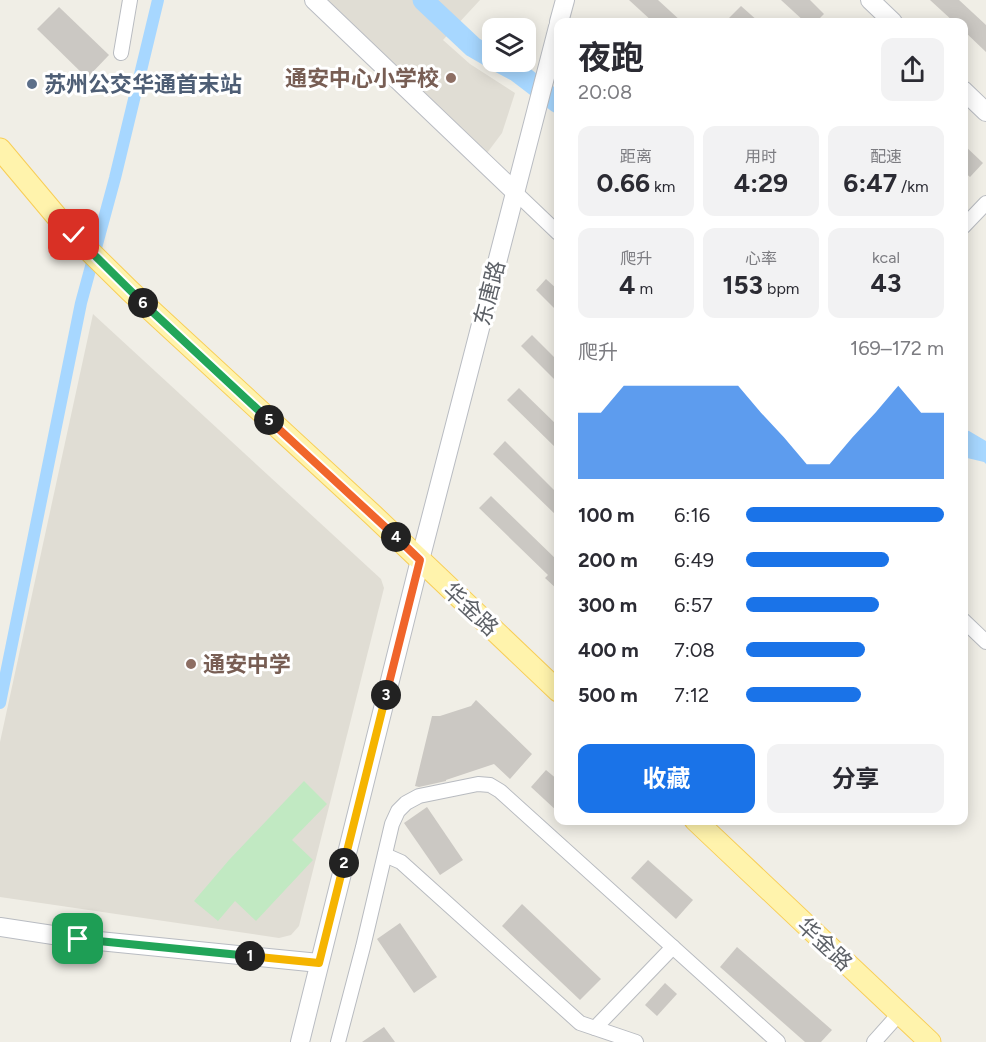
<!DOCTYPE html>
<html lang="zh">
<head>
<meta charset="utf-8">
<style>
  body { margin:0; font-family:Figtree,"Noto Sans SC",sans-serif; background:#f2f2f3; color:#2b2b33; height:100vh; display:flex; flex-direction:column; font-size:22px; white-space:nowrap }
  * { box-sizing:border-box; margin:0 }
  p { font-size:20px; color:#7c7c81 }
  .icon { flex:none; width:33px; height:33px; fill:none; stroke:currentColor; stroke-width:2; stroke-linecap:round; stroke-linejoin:round }
  .map { position:relative; flex:1; overflow:hidden }
  .details { position:absolute; left:554px; top:18px; width:414px; height:807px; display:flex; flex-direction:column; background:#fff; border-radius:12px; box-shadow:0 3px 15px #0003 }
  .details>* { flex:none }
  .controls { position:absolute; left:482px; top:18px; display:grid; gap:12px }
  .controls a { display:grid; place-items:center; width:54px; height:54px; border-radius:12px; background:#fff; box-shadow:0 3px 15px #0003; font-size:30px }
  .pin { position:absolute; display:grid; place-items:center; width:51px; height:51px; color:#fff; margin:-26px; border-radius:12px; box-shadow:0 3px 9px #0006 }
  .km { position:absolute; width:30px; height:30px; margin:-15px; border-radius:50%; background:#222; color:#fff; font-size:16px; line-height:30px; text-align:center }
  .round { display:grid; place-items:center; flex:none; width:63px; height:63px; border-radius:12px; background:#f2f2f3 }
  .head { display:flex; align-items:center; justify-content:space-between; height:102px; padding:0 24px }
  h1 { font-size:33px; font-weight:700; line-height:45px }
  .figures { display:grid; grid-template-columns:repeat(3,1fr); gap:9px; height:102px; padding:6px 24px }
  .figures div { display:grid; align-content:center; border-radius:12px; background:#f2f2f3; text-align:center }
  .figures b { font-size:26px; font-weight:700 }
  .figures small { font-size:16px; font-weight:400 }
  .figures p { font-size:16px }
  .chart { height:168px; padding:12px 24px }
  .chart p { display:flex; justify-content:space-between }
  .chart svg { width:100%; height:108px; margin-top:6px; fill:#1a73e8; opacity:.7 }
  .cta { display:flex; gap:12px; margin-top:auto; padding:12px 24px }
  .cta a { flex:1; height:69px; border-radius:12px; background:#1a73e8; color:#fff; font-size:24px; font-weight:700; line-height:69px; text-align:center }
  .cta a+a { background:#f2f2f3; color:#2b2b33 }
  ul { padding:0 24px; list-style:none; font-size:20px }
  li { display:grid; grid-template-columns:96px 72px 1fr; align-items:center; height:45px }
  li i { height:15px; border-radius:8px; background:#1a73e8 }
  .map>svg:first-child { display:block }
  .education { fill:#e0ddd4 }
  .green { fill:#c1e9c2 }
  .water { fill:#a7d7ff }
  .lines { fill:none; stroke-linecap:round; stroke-linejoin:round }
  .canal { stroke:#a7d7ff; stroke-width:12 }
  .river { stroke:#a7d7ff; stroke-width:21 }
  .building { fill:#cbc8c3 }
  .street-casing { stroke:#b8bbc0; stroke-width:16 }
  .secondary-casing { stroke:#b9bcc2; stroke-width:20 }
  .primary-casing { stroke:#f8ce57; stroke-width:23 }
  .street { stroke:#fff; stroke-width:14 }
  .secondary { stroke:#fff; stroke-width:18 }
  .primary { stroke:#fff3ac; stroke-width:21 }
  .split-1-casing { stroke:#fff; stroke-width:12 }
  .split-2-casing { stroke:#fff; stroke-width:12 }
  .split-3-casing { stroke:#fff; stroke-width:12 }
  .split-4-casing { stroke:#fff; stroke-width:12 }
  .split-5-casing { stroke:#fff; stroke-width:12 }
  .split-6-casing { stroke:#fff; stroke-width:12 }
  .split-7-casing { stroke:#fff; stroke-width:12 }
  .split-1 { stroke:#22a559; stroke-width:8 }
  .split-2 { stroke:#f5b400; stroke-width:8 }
  .split-3 { stroke:#f5b400; stroke-width:8 }
  .split-4 { stroke:#f0652b; stroke-width:8 }
  .split-5 { stroke:#f0652b; stroke-width:8 }
  .split-6 { stroke:#22a559; stroke-width:8 }
  .split-7 { stroke:#22a559; stroke-width:8 }
  .education-dot { fill:#8d6e63; stroke:#fff; stroke-width:2 }
  .service-dot { fill:#5c6f8a; stroke:#fff; stroke-width:2 }
  .labels { text-anchor:middle; stroke-width:6; stroke-linejoin:round; paint-order:stroke }
  .education-label { font-size:22px; font-weight:bold; fill:#785e54; stroke:#fff; text-anchor:end }
  .service-label { font-size:22px; font-weight:bold; fill:#4e5e75; stroke:#fff; text-anchor:start }
  .street-label { font-size:22px; fill:#5d6167; stroke:#fff }
</style>
</head>
<body>
<div class="map">
<svg width="986" height="1042" viewBox="0 0 986 1042">
  <rect width="100%" height="100%" fill="#f0eee6"/>
  <g class="education">
    <path d="M328,0h152l-37,40 27,24 45,29 -13,40 -15,20z"/>
    <path d="M93,314l288,265 3,9 -85,338 -8,9 -12,3 -279,-41v-155z"/>
  </g>
  <path class="green" d="M304,781l23,23 -35,36 21,20 -57,61 -21,-20 -17,20 -24,-20 35,-41z"/>
  <path class="water" d="M963,430l6,1 17,10v23l-2,-2 -21,-5z"/>
  <g class="lines">
    <path class="canal" d="M0,703l81,-400 34,-125 43,-178"/>
    <g class="river">
      <path d="M423,0l50,47 19,11"/>
      <path d="M499,62l17,9 42,32"/>
    </g>
  </g>
  <g class="building">
    <path d="M629,0h29l24,22h-29z"/>
    <path d="M781,0h29l14,14 -8,8h-11z"/>
    <path d="M930,0h29l27,25v27l-23,-22v-8h-9z"/>
    <path d="M741,6l18,16h-34z"/>
    <path d="M59,7l50,48 -22,23 -50,-49z"/>
    <path d="M963,144l20,19 -13,14 -7,-6z"/>
    <path d="M546,279l12,11v22l-22,-22z"/>
    <path d="M532,335l26,26v22l-37,-37z"/>
    <path d="M519,388l39,38v24l-51,-50z"/>
    <path d="M505,441l53,53v23l-65,-63z"/>
    <path d="M491,496l67,65v29l-13,-12 3,-3 -69,-67z"/>
    <path d="M476,700l56,54 -22,25 -16,-15 -48,16v1l-27,6 -4,-1 17,-70h8l31,-10z"/>
    <path d="M546,770l12,10v32l-27,-25z"/>
    <path d="M427,807l36,53 -23,15 -36,-52z"/>
    <path d="M648,860l45,40 -17,19 -45,-41z"/>
    <path d="M522,904l79,75 -21,21 -78,-74z"/>
    <path d="M400,923l37,54 -23,16 -37,-54z"/>
    <path d="M737,947l95,83 -11,12h-16l-85,-75z"/>
    <path d="M665,983l12,11 -20,22 -12,-11z"/>
    <path d="M384,1027l11,15h-33z"/>
  </g>
  <g class="lines">
    <defs>
      <g id="street">
        <path d="M121,53l9,-53"/>
        <path d="M515,192l43,41"/>
        <path d="M963,227l23,-24"/>
        <path d="M963,620l23,22"/>
        <path d="M385,855l16,7 179,161 56,19"/>
        <path d="M595,1028l78,-81"/>
        <path d="M338,1042l25,-95 29,-123 6,-13 8,-8 13,-7 59,-12 12,1 10,6 278,251"/>
        <path d="M874,1042l25,-28"/>
      </g>
      <g id="secondary">
        <path d="M314,0l201,192"/>
        <path d="M870,0l23,22"/>
        <path d="M559,22l6,-22"/>
        <path d="M963,90l23,22"/>
        <path d="M0,927l79,12 240,24"/>
        <path d="M300,1042l120,-482 138,-533"/>
      </g>
      <g id="primary">
        <path d="M0,149l68,81 62,61 243,224 185,176"/>
        <path d="M695,820l235,222"/>
      </g>
    </defs>
    <use href="#street" class="street-casing"/>
    <use href="#secondary" class="secondary-casing"/>
    <use href="#primary" class="primary-casing"/>
    <use href="#street" class="street"/>
    <use href="#secondary" class="secondary"/>
    <use href="#primary" class="primary"/>
  </g>
  <g class="lines">
    <defs>
      <path id="split-1" d="M78,939l172,17"/>
      <path id="split-2" d="M250,956l69,7 25,-100"/>
      <path id="split-3" d="M344,863l42,-168"/>
      <path id="split-4" d="M386,695l34,-135 -24,-23"/>
      <path id="split-5" d="M269,420l127,117"/>
      <path id="split-6" d="M143,303l126,117"/>
      <path id="split-7" d="M74,235l69,68"/>
    </defs>
    <use href="#split-1" class="split-1-casing"/>
    <use href="#split-2" class="split-2-casing"/>
    <use href="#split-3" class="split-3-casing"/>
    <use href="#split-4" class="split-4-casing"/>
    <use href="#split-5" class="split-5-casing"/>
    <use href="#split-6" class="split-6-casing"/>
    <use href="#split-7" class="split-7-casing"/>
    <use href="#split-1" class="split-1"/>
    <use href="#split-2" class="split-2"/>
    <use href="#split-3" class="split-3"/>
    <use href="#split-4" class="split-4"/>
    <use href="#split-5" class="split-5"/>
    <use href="#split-6" class="split-6"/>
    <use href="#split-7" class="split-7"/>
  </g>
  <g class="education-dot">
    <circle cx="451" cy="78" r="6"/>
    <circle cx="191" cy="664" r="6"/>
  </g>
  <circle class="service-dot" cx="32" cy="84" r="6"/>
  <g class="labels">
    <g class="education-label">
      <text x="439" y="86">通安中心小学校</text>
      <text x="203" y="672" text-anchor="start">通安中学</text>
    </g>
    <g class="service-label">
      <text x="44" y="92">苏州公交华通首末站</text>
    </g>
    <g class="street-label">
      <text transform="translate(489 293) rotate(-76)" y="8">东唐路</text>
      <text transform="translate(471 609) rotate(43)" y="8">华金路</text>
      <text transform="translate(825 944) rotate(43)" y="8">华金路</text>
    </g>
  </g>
</svg>
<div class="controls">
<a><svg class="icon" aria-label="layers" viewBox="0 0 24 24"><path d="M12 4l9 5-9 5-9-5zM3 14l9 5 9-5"/></svg></a>
</div>
<div class="pin" style="left:78px;top:939px;background:#1e9e55"><svg class="icon" aria-label="arrive" viewBox="0 0 24 24"><path d="M6 21V4h12l-3 4 3 4H6"/></svg></div>
<div class="pin" style="left:74px;top:235px;background:#d93025"><svg class="icon" aria-label="check" viewBox="0 0 24 24"><path d="M5 12l5 5 9-10"/></svg></div>
<b class="km" style="left:250px;top:956px">1</b>
<b class="km" style="left:344px;top:863px">2</b>
<b class="km" style="left:386px;top:695px">3</b>
<b class="km" style="left:396px;top:537px">4</b>
<b class="km" style="left:269px;top:420px">5</b>
<b class="km" style="left:143px;top:303px">6</b>
<section class="details">
<div class="head"><div><h1>夜跑</h1><p>20:08</p></div><a class="round"><svg class="icon" aria-label="share" viewBox="0 0 24 24"><path d="M12 15V3M7 8l5-5 5 5M5 13v7h14v-7"/></svg></a></div>
<div class="figures">
<div><p>距离</p><b>0.66<small> km</small></b></div>
<div><p>用时</p><b>4:29</b></div>
<div><p>配速</p><b>6:47<small> /km</small></b></div>
</div>
<div class="figures">
<div><p>爬升</p><b>4<small> m</small></b></div>
<div><p>心率</p><b>153<small> bpm</small></b></div>
<div><p>kcal</p><b>43</b></div>
</div>
<div class="chart"><p><span>爬升</span>169–172 m</p>
<svg viewBox="0 0 160 44" preserveAspectRatio="none"><path d="M0 44V17L10 17L20 6L30 6L40 6L50 6L60 6L70 6L80 17L90 27L100 38L110 38L120 27L130 17L140 6L150 17L160 17V44z"/></svg>
</div>
<ul>
<li><b>100 m</b>6:16<i style="width:100%"></i></li>
<li><b>200 m</b>6:49<i style="width:72%"></i></li>
<li><b>300 m</b>6:57<i style="width:67%"></i></li>
<li><b>400 m</b>7:08<i style="width:60%"></i></li>
<li><b>500 m</b>7:12<i style="width:58%"></i></li>
</ul>
<div class="cta"><a>收藏</a><a>分享</a></div>
</section>
</div>
</body>
</html>
